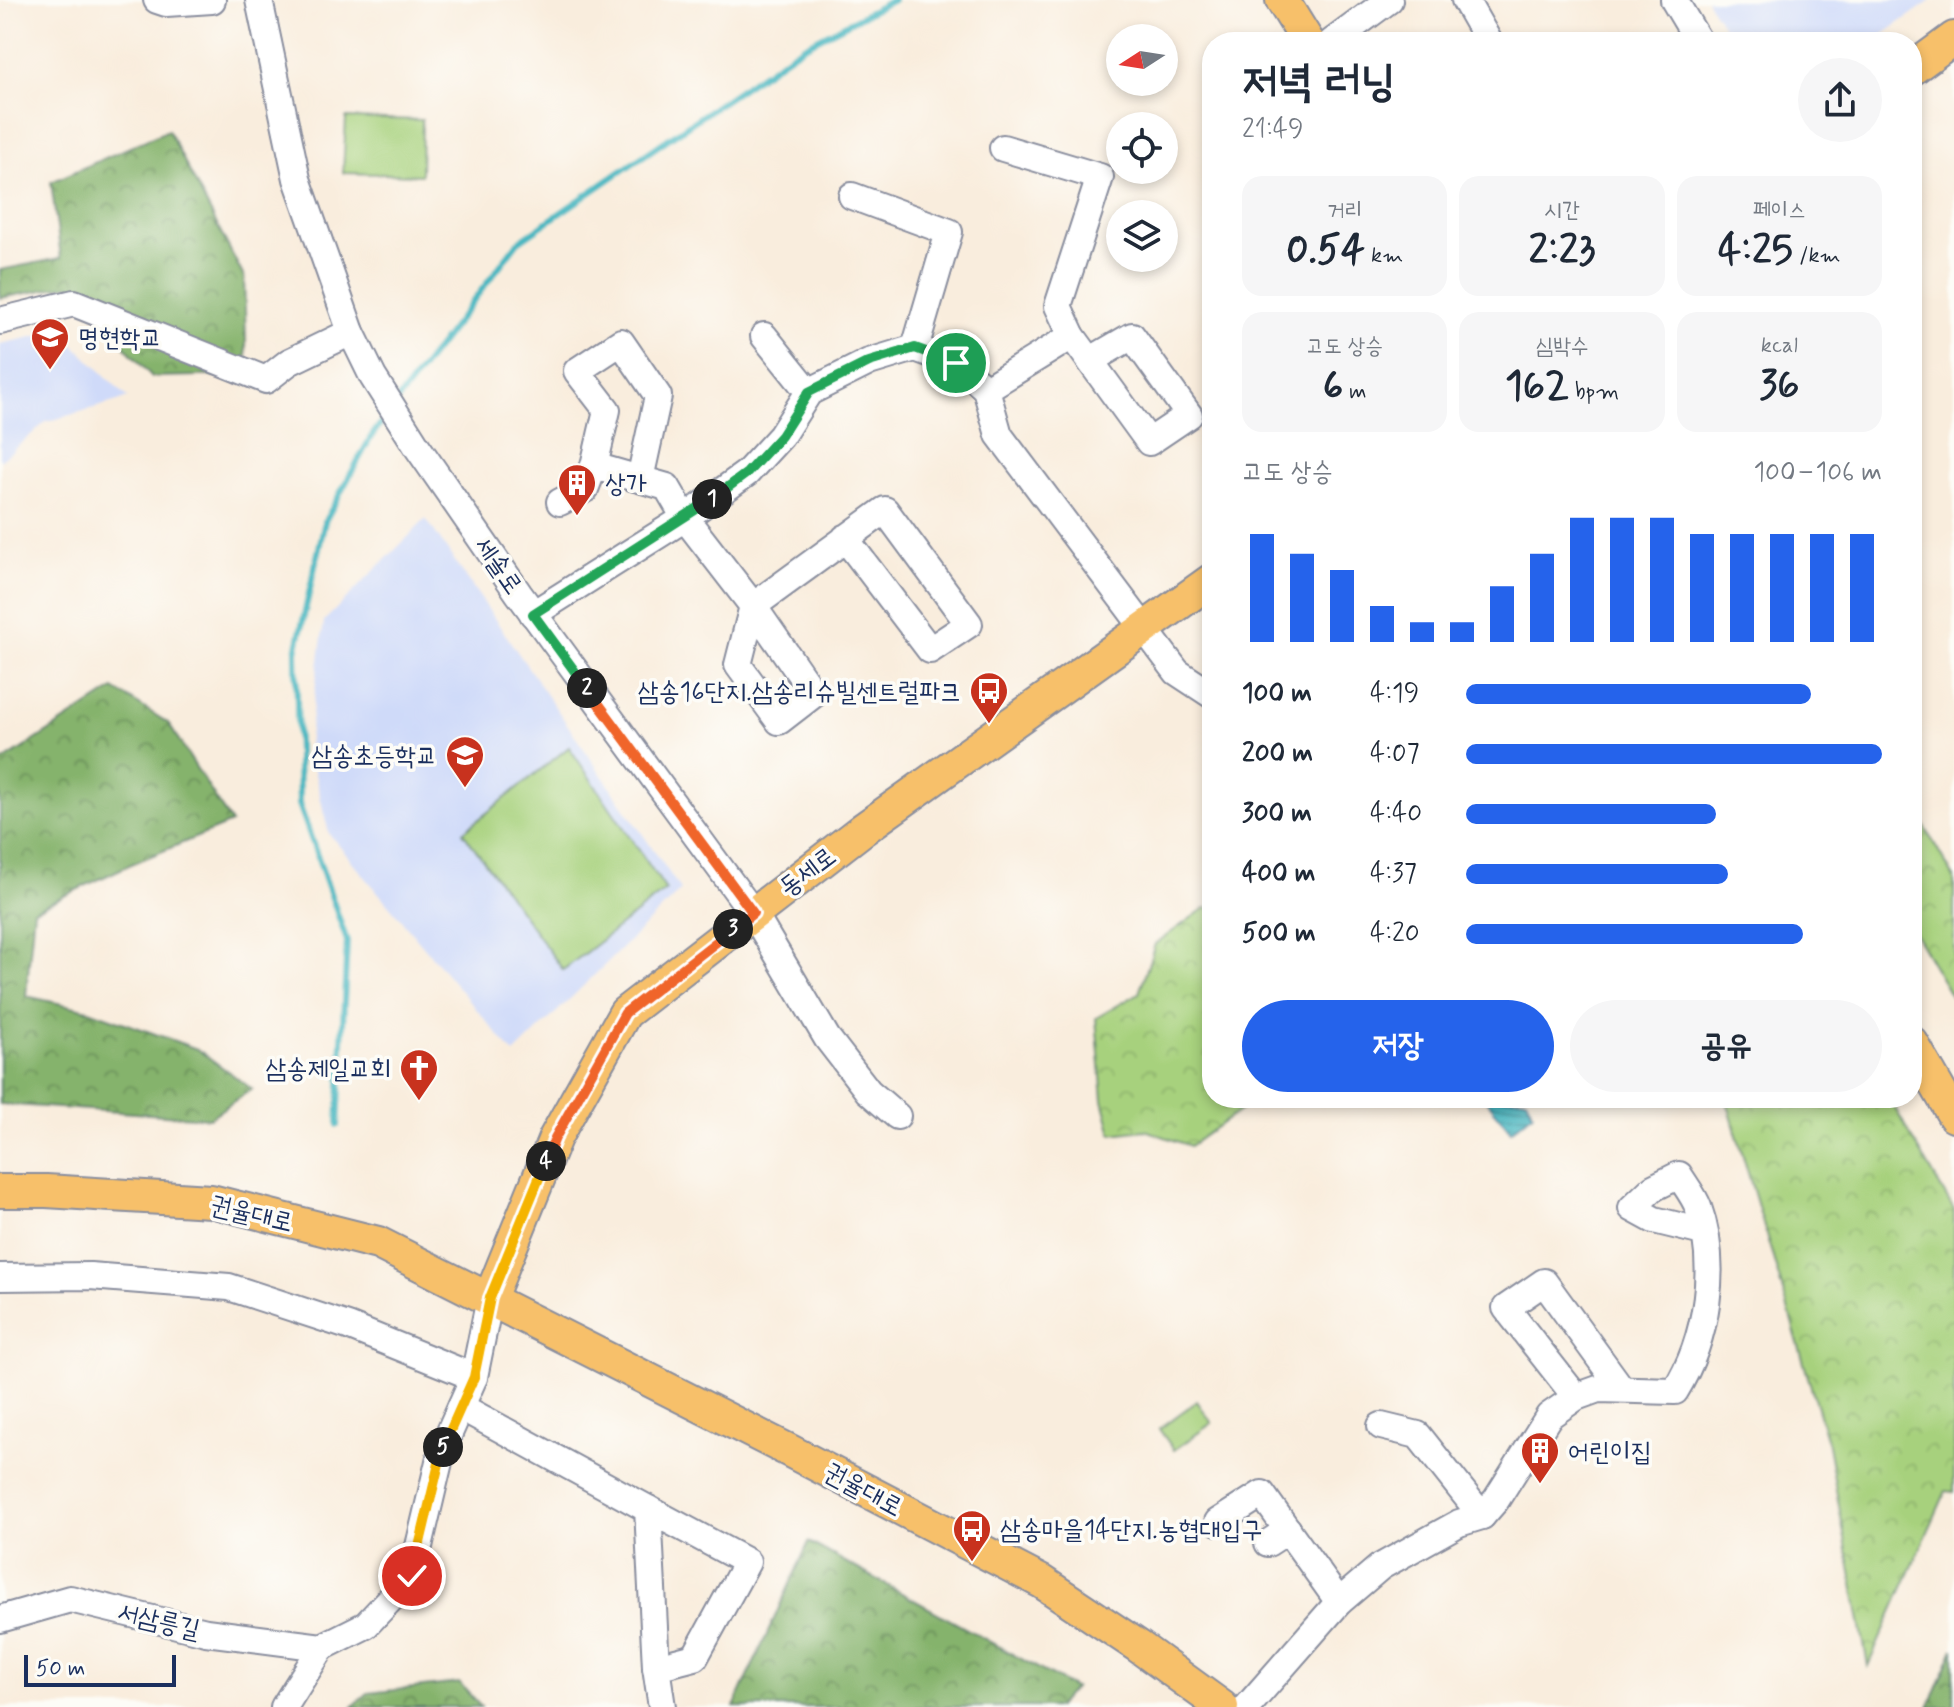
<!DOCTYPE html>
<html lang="ko">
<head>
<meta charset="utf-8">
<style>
  body { margin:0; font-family:Mynerve,"Poor Story",sans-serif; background:#f6f6f7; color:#1f2937; height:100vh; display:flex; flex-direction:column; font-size:30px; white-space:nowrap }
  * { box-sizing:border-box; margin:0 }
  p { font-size:26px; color:#747a83 }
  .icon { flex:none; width:44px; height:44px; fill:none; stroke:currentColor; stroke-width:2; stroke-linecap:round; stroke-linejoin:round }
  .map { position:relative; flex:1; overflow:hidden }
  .drawer { position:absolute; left:1202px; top:32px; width:720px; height:1076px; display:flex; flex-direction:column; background:#fff; border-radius:32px; box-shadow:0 4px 12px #0003 }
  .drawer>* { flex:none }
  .needle { width:52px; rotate:258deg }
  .controls { position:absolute; left:1106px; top:24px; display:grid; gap:16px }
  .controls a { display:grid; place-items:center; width:72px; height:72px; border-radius:50%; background:#fff; box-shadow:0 4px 12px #0003; font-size:40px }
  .scale { position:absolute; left:24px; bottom:20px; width:152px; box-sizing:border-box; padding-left:8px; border:4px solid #1b2f5e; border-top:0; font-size:22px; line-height:28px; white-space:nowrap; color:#1b2f5e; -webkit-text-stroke:6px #fdfcf7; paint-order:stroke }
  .pin { position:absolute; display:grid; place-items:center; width:68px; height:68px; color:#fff; margin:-34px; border:4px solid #fff; border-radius:50%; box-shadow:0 2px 8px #0007 }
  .km { position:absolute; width:40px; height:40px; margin:-20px; border-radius:50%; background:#222; color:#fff; font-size:22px; line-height:40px; text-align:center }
  .round { display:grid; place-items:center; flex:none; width:84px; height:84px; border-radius:42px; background:#f6f6f7 }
  .summary { display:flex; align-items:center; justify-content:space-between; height:136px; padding:0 40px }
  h1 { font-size:44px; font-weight:700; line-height:60px }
  .metrics { display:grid; grid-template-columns:repeat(3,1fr); gap:12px; height:136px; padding:8px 40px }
  .metrics div { display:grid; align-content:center; border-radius:20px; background:#f6f6f7; text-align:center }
  .metrics b { font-size:40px; font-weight:700 }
  .metrics small { font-size:22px; font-weight:400 }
  .metrics p { font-size:22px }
  .chart { height:224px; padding:16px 40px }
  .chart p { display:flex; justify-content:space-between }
  .chart svg { width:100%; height:144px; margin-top:8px; stroke:#2563eb; stroke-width:6 }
  .cta { display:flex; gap:16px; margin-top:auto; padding:16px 40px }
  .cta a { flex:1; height:92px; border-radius:48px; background:#2563eb; color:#fff; font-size:32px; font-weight:700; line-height:92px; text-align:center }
  .cta a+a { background:#f6f6f7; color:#1f2937 }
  ul { padding:0 40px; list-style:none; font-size:26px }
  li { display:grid; grid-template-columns:128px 96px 1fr; align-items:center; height:60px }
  li i { height:20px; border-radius:10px; background:#2563eb }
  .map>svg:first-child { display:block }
  .built { fill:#cfdaf9 }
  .grass { fill:#a7d17d; stroke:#61806e; stroke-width:2 }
  .forest { fill:url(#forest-crowns); stroke:#507165; stroke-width:2 }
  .park { fill:url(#park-crowns); stroke:#61806e; stroke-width:2 }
  .water { fill:url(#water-rules); stroke:#327390; stroke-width:2 }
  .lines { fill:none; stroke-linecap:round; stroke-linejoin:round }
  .stream { stroke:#49b7c1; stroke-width:6 }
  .minor-casing { stroke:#8a8e9e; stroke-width:30 }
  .major-casing { stroke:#8a8e9e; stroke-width:36 }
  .minor { stroke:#fff; stroke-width:26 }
  .major { stroke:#f7c06b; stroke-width:32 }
  .split-1-casing { stroke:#fff; stroke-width:16 }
  .split-2-casing { stroke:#fff; stroke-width:16 }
  .split-3-casing { stroke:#fff; stroke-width:16 }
  .split-4-casing { stroke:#fff; stroke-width:16 }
  .split-5-casing { stroke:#fff; stroke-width:16 }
  .split-6-casing { stroke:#fff; stroke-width:16 }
  .split-1 { stroke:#22a559; stroke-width:10 }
  .split-2 { stroke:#22a559; stroke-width:10 }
  .split-3 { stroke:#f0652b; stroke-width:10 }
  .split-4 { stroke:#f0652b; stroke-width:10 }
  .split-5 { stroke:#f5b400; stroke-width:10 }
  .split-6 { stroke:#f5b400; stroke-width:10 }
  .labels { text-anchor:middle; stroke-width:7; stroke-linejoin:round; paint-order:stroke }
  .poi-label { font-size:26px; fill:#1b2f5e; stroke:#fdfcf7; text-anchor:start }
  .street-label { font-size:26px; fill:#1b2f5e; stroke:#fdfcf7 }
</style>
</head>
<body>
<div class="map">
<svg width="1954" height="1707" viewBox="0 0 1954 1707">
  <defs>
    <pattern id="forest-crowns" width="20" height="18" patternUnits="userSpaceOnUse" patternTransform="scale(2)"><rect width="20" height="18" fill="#85b36c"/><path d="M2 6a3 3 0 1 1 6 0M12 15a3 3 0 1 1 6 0" fill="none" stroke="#6c925c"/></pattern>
    <pattern id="park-crowns" width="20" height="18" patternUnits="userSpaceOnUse" patternTransform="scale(2)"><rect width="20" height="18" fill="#a7d17d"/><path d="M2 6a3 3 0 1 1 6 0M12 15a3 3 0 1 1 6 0" fill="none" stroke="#8fb46e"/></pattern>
    <pattern id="water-rules" width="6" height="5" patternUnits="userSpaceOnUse" patternTransform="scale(2)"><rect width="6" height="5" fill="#49b7c1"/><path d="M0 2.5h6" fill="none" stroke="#3c95a0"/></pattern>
  </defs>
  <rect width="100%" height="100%" fill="#fdfcf7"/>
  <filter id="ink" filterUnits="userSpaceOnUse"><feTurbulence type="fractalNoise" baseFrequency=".0125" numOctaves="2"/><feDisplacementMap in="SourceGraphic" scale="16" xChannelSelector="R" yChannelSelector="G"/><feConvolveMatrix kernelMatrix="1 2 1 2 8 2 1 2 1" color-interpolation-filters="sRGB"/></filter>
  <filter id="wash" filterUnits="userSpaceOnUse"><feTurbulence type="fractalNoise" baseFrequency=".006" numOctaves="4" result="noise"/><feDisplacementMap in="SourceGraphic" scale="32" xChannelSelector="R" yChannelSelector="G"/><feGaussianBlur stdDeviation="1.8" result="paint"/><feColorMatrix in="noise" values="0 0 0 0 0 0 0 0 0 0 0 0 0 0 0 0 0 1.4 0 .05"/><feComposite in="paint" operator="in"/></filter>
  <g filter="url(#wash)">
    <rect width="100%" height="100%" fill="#f9eddd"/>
    <g class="built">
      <path d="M1706,0h226l-60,42h-138z"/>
      <path d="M60,331l68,67 -82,24 -46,39v-117z"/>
      <path d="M426,519l255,371 -167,164 -185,-220 -21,-89 16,-124z"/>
    </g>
    <g class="grass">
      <path d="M346,118l76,2 -1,55 -78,-2z"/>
      <path d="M569,747l97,143 -103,80 -100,-138z"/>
      <path d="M1197,1401l15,22 -38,27 -15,-21z"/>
    </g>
    <g class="forest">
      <path d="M168,130l76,147 3,98 -95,2 -82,-92 -70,13v-28l61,-12 -10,-76z"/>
      <path d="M114,689l54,34 63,100 -102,42 -95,45 -8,86 63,14 108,39 55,40 -43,29 -209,-14v-341z"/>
      <path d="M809,1542l265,146 -17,19h-323z"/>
      <path d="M1954,1648v59h-25z"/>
      <path d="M459,1683l22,24h-129l16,-14z"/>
    </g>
    <g class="park">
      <path d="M1912,804l42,74v123l-42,-72z"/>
      <path d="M1205,908l7,1v189h46l-68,48 -45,-16 -33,4 -9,-34 -7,-82 43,-25 16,-49z"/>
      <path d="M1726,1098h163l65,112v282l-8,-1 -78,175 -40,-221z"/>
    </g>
    <path class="water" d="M1485,1098h41l7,15 -22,18z"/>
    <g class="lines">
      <g class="stream">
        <path d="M397,401l121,-159 284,-195 91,-47"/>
        <path d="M338,1125l9,-184 -48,-137 -3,-152 29,-131 46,-84 17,-24"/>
      </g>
    </g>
  </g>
  <g filter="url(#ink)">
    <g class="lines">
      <defs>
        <g id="minor">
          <path d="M157,0l9,3 46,-3"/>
          <path d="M259,0l38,179 54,153 22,45 45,71 101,146 234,319 74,125 41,53 29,25"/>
          <path d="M1465,0l24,42"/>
          <path d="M1674,0l25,42"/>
          <path d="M1332,42l57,-42"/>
          <path d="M1003,148l97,29 -42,129 14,30 77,106 40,-27 -57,-79 -41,24"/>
          <path d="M852,196l97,36 -34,116"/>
          <path d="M0,321l74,-18 192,77 23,-18 62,-30"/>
          <path d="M764,336l45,56"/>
          <path d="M986,389l86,-53"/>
          <path d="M594,466l73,21 18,31 68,88 61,88 -35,27 -41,-56 15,-59 132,-96 84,114 -39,26 -85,-112"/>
          <path d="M560,502l25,-13 9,-23 13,-56 -30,-39 44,-29 37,54 -18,83"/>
          <path d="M533,614l152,-96 62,-45 34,-37 28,-44 60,-30 46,-14 41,15 30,26 13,46 178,237 35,23"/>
          <path d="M0,1277l90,-1 139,11 119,39 126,51"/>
          <path d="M1576,1397l-70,-89 38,-26 77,106"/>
          <path d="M461,1407l187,102 8,158 6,40"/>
          <path d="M1381,1426l37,9 64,81"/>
          <path d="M648,1509l99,53 -52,95 -39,10"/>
          <path d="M1218,1522l44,-28 77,108"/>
          <path d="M1268,1543l20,-13"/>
          <path d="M0,1619l70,-20 136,33 116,15 44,-22 46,-49 30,-127 32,-72 16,-79"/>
          <path d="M284,1707l38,-60"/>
          <path d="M1247,1707l92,-105 41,-35 79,-44 23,-7 14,-16 53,-84 27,-19 22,-8 77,2c32,-51 44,-126 23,-184 -4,-11 -13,-22 -19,-32l-26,13 -21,20 22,12 49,12"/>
        </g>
        <g id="major">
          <path d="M1282,0l26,42"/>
          <path d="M1912,69l42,-31"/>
          <path d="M1912,1043l42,73"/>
          <path d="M0,1191h46l165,10 167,42 412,208 252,131 96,64 84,61"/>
          <path d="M490,1298l65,-160 70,-125 237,-183 350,-250"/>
        </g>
      </defs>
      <use href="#minor" class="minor-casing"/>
      <use href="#major" class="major-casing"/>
      <use href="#minor" class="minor"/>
      <use href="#major" class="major"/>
    </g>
  </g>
  <g class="lines" filter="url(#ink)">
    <defs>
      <path id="split-1" d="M712,499l35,-26 34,-37 28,-44 60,-30 46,-14 41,15"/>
      <path id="split-2" d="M587,688l-54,-74 179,-115"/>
      <path id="split-3" d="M587,688l166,225 -20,16"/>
      <path id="split-4" d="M546,1161l9,-23 70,-125 108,-84"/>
      <path id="split-5" d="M443,1447l31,-70 16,-79 56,-137"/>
      <path id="split-6" d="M412,1576l31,-129"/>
    </defs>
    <use href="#split-1" class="split-1-casing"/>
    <use href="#split-2" class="split-2-casing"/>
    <use href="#split-3" class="split-3-casing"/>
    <use href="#split-4" class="split-4-casing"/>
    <use href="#split-5" class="split-5-casing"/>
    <use href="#split-6" class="split-6-casing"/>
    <use href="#split-1" class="split-1"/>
    <use href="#split-2" class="split-2"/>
    <use href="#split-3" class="split-3"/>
    <use href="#split-4" class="split-4"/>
    <use href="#split-5" class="split-5"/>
    <use href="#split-6" class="split-6"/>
  </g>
  <defs>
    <symbol id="school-pin" viewBox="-11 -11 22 30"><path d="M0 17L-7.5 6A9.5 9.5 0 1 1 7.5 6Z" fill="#c8321e" stroke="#fdfcf7"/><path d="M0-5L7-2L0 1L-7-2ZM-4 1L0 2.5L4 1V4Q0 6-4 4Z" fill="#fff"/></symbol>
    <symbol id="building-pin" viewBox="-11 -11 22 30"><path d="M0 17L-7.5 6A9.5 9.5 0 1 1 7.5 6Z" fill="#c8321e" stroke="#fdfcf7"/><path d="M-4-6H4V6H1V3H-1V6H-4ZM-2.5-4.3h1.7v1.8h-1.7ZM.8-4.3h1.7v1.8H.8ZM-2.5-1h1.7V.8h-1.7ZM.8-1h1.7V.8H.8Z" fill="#fff"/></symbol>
    <symbol id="bus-pin" viewBox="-11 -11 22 30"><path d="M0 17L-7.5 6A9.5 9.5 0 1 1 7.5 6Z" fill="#c8321e" stroke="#fdfcf7"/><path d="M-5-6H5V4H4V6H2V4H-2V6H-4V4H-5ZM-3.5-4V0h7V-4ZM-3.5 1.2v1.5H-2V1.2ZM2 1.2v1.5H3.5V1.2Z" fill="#fff"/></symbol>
    <symbol id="church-pin" viewBox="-11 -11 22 30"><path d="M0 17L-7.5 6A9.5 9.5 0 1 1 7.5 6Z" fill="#c8321e" stroke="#fdfcf7"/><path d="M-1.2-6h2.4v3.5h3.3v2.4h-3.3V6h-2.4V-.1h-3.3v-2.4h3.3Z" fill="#fff"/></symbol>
  </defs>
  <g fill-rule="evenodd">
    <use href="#school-pin" x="28" y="315" width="44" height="60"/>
    <use href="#building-pin" x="555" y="461" width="44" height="60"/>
    <use href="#bus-pin" x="967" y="669" width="44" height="60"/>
    <use href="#school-pin" x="443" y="733" width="44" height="60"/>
    <use href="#church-pin" x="397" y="1046" width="44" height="60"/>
    <use href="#building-pin" x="1518" y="1429" width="44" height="60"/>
    <use href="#bus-pin" x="950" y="1507" width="44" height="60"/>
  </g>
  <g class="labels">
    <g class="poi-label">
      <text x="78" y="346">명현학교</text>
      <text x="605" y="492">상가</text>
      <text x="961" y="700" text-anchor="end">삼송16단지.삼송리슈빌센트럴파크</text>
      <text x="437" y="764" text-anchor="end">삼송초등학교</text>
      <text x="391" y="1077" text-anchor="end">삼송제일교회</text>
      <text x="1568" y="1460">어린이집</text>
      <text x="1000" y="1538">삼송마을14단지.농협대입구</text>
    </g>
    <g class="street-label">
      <text transform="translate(499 565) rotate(55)" y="9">세솔로</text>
      <text transform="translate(807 871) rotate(-37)" y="9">동세로</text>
      <text transform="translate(252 1213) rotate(13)" y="9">권율대로</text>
      <text transform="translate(864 1489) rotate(28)" y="9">권율대로</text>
      <text transform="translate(159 1620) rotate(13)" y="9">서삼릉길</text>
    </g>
  </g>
</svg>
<div class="controls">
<a><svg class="needle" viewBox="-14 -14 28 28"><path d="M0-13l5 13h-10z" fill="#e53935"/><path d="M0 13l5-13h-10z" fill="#747a83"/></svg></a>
<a><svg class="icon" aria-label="locate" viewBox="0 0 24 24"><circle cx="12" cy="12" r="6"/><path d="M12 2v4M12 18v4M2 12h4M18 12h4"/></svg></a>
<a><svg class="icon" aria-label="layers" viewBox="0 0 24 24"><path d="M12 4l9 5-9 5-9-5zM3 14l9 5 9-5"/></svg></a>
</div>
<div class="scale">50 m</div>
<div class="pin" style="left:956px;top:363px;background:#1e9e55"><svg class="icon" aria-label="arrive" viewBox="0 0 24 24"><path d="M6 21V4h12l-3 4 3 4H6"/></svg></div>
<div class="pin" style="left:412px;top:1576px;background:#d93025"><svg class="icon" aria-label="check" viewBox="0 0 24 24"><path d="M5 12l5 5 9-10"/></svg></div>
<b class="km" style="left:712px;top:499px">1</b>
<b class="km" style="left:587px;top:688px">2</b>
<b class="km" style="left:733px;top:929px">3</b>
<b class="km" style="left:546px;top:1161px">4</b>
<b class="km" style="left:443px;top:1447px">5</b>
<section class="drawer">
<div class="summary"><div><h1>저녁 러닝</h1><p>21:49</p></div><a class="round"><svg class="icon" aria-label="share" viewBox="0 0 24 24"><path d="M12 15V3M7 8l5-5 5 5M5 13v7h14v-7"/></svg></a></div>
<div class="metrics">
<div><p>거리</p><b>0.54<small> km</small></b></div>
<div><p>시간</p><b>2:23</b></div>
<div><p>페이스</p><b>4:25<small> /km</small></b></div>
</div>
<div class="metrics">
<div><p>고도 상승</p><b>6<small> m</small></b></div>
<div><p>심박수</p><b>162<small> bpm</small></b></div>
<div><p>kcal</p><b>36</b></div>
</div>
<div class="chart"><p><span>고도 상승</span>100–106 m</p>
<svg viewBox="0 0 160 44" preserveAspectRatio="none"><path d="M5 44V11M15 44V17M25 44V22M35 44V33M45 44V38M55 44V38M65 44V27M75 44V17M85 44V6M95 44V6M105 44V6M115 44V11M125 44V11M135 44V11M145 44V11M155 44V11"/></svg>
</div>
<ul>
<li><b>100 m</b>4:19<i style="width:83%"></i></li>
<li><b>200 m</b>4:07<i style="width:100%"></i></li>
<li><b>300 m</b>4:40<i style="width:60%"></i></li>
<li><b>400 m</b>4:37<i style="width:63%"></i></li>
<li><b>500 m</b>4:20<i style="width:81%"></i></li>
</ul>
<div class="cta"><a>저장</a><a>공유</a></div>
</section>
</div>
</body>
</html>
